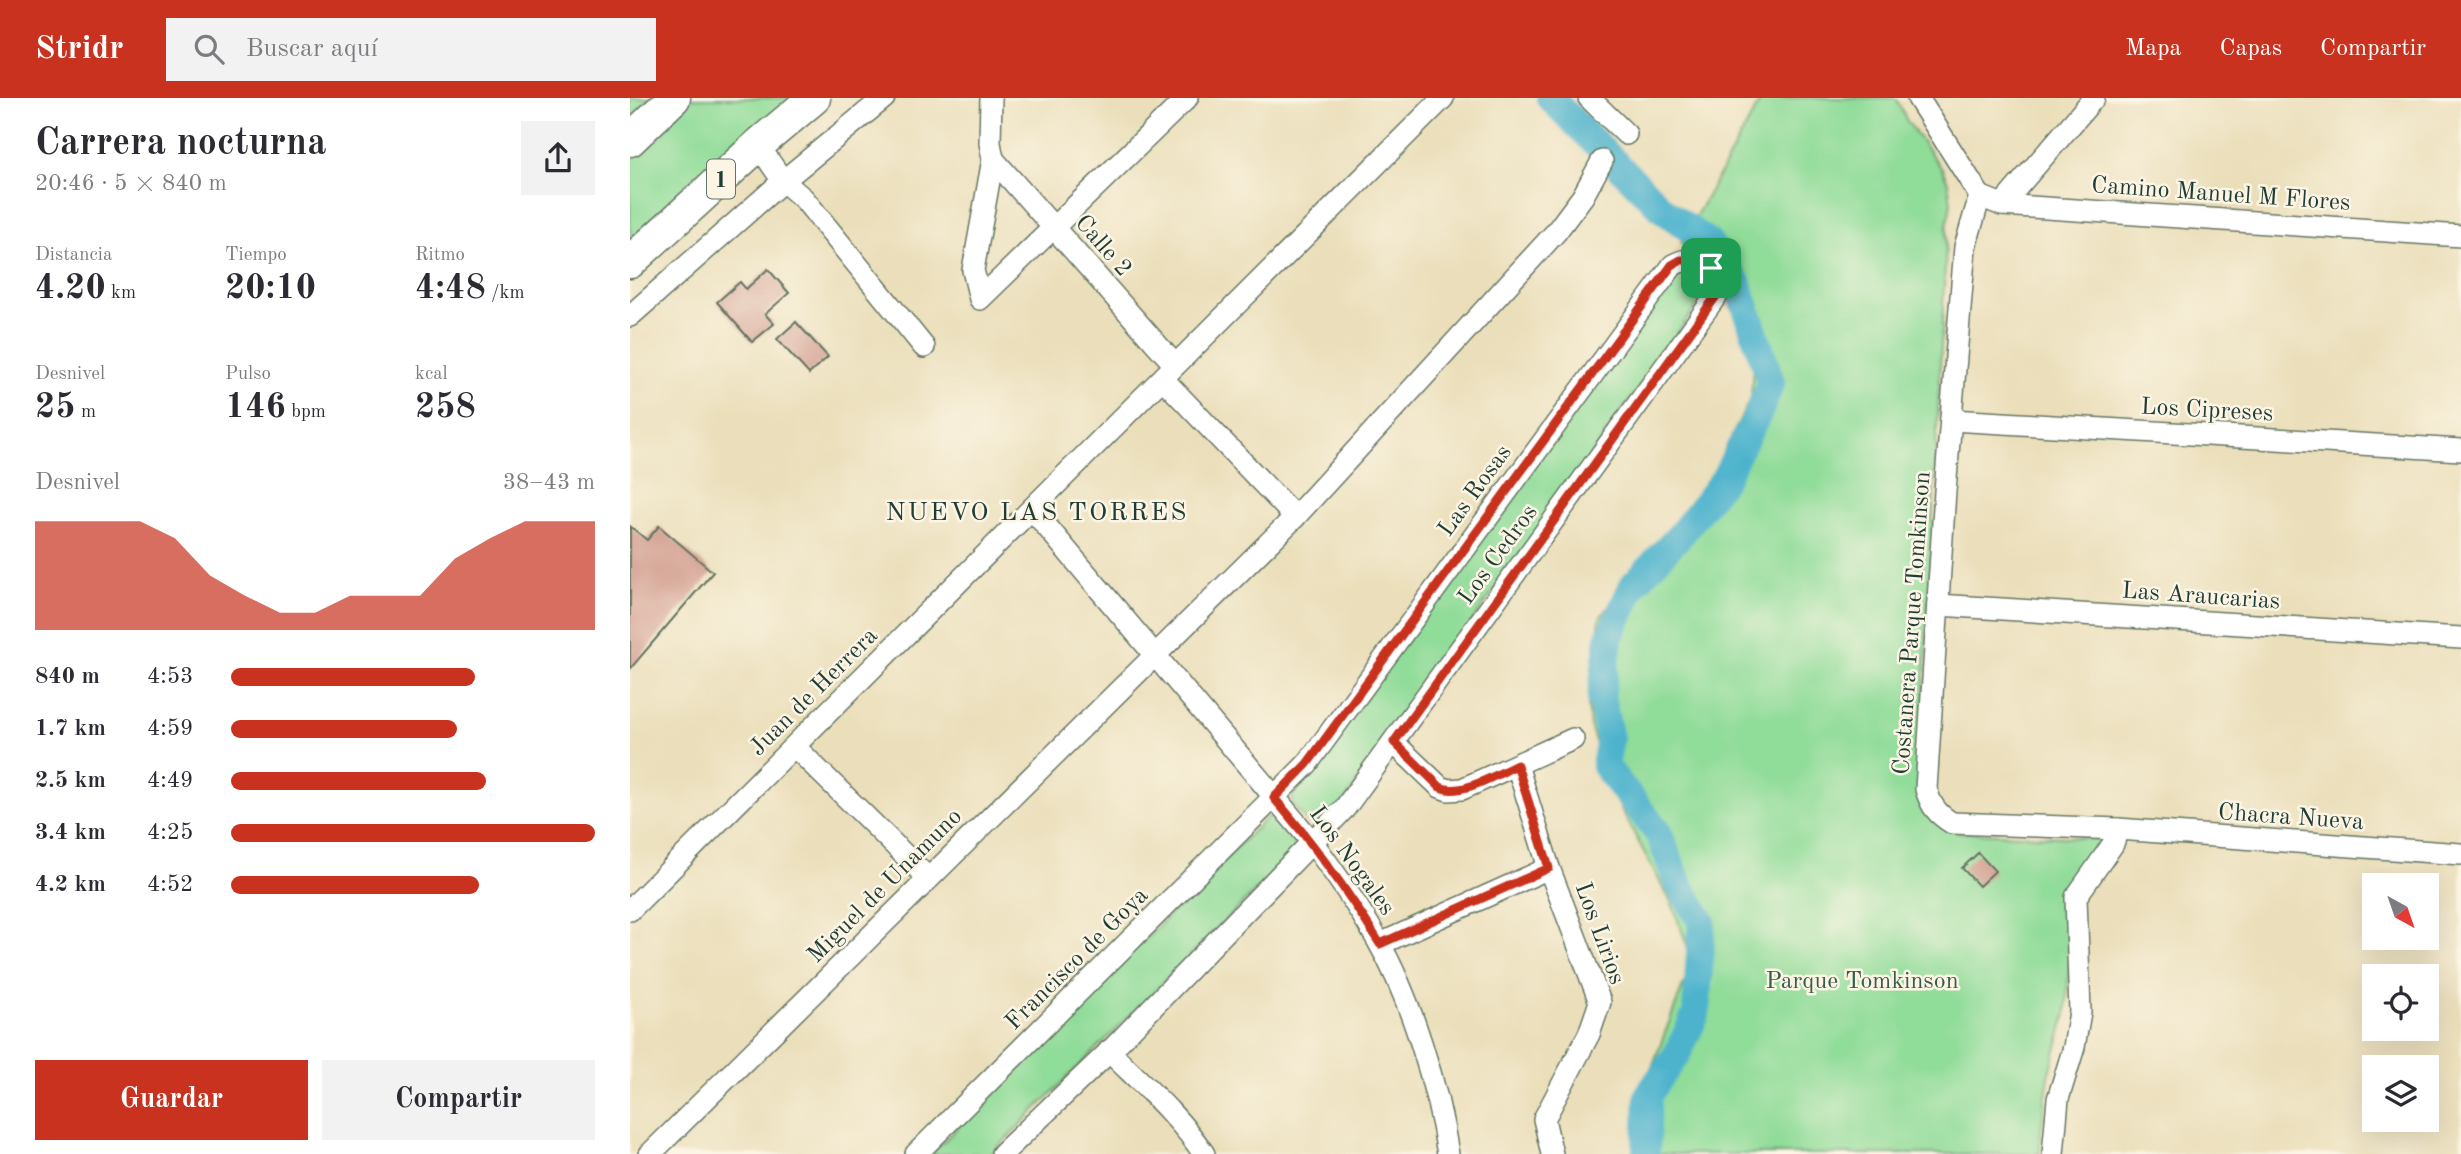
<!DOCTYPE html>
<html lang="es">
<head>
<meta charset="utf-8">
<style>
  body { margin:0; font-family:"Old Standard TT",serif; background:#f2f2f3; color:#2b2b33; height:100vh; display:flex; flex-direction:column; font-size:26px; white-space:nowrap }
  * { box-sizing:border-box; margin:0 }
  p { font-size:23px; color:#7c7c81 }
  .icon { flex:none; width:38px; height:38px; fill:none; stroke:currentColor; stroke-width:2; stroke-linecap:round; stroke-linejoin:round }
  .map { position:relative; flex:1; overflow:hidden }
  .drawer { display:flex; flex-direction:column; background:#fff; width:630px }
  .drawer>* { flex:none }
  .needle { width:46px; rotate:140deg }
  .tools { position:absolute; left:1732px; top:775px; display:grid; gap:14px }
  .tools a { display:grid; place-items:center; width:77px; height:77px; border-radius:0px; background:#fff; box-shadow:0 7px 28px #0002; font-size:35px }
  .pin { position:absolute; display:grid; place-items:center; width:60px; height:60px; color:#fff; margin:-30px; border-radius:14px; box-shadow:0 4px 10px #0006 }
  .round { display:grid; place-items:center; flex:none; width:74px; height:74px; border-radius:0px; background:#f2f2f3 }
  .headline { display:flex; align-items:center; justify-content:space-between; height:119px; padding:0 35px }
  h1 { font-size:38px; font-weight:700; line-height:52px }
  .figures { display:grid; grid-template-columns:repeat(3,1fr); gap:10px; height:119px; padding:7px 35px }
  .figures div { display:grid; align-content:center }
  .figures b { font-size:35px; font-weight:700 }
  .figures small { font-size:19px; font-weight:400 }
  .figures p { font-size:19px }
  .chart { height:196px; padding:14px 35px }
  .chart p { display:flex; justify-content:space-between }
  .chart svg { width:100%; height:126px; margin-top:7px; fill:#c8321e; opacity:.7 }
  .action { display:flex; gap:14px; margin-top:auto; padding:14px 35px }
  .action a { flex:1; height:80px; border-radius:0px; background:#c8321e; color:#fff; font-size:28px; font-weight:700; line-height:80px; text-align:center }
  .action a+a { background:#f2f2f3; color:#2b2b33 }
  ul { padding:0 35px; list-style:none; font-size:23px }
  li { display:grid; grid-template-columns:112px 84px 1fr; align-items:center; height:52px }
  li i { height:18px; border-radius:9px; background:#c8321e }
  header { display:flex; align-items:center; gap:42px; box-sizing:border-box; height:98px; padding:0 35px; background:#c8321e; color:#fff }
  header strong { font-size:33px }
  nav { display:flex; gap:38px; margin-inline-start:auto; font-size:24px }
  .search { width:490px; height:63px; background:#f2f2f3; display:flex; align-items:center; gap:18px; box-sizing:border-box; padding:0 24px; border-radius:0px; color:#7c7c81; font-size:26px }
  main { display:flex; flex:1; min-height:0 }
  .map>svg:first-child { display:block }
  .green { fill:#90dc99; stroke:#588c66; stroke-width:2 }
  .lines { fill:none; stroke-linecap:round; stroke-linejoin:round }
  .river { stroke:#4eb3cd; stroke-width:28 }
  .building { fill:#ce9587 }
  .minor-casing { stroke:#667663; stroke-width:24 }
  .highway-casing { stroke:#667663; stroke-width:35 }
  .minor { stroke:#fff; stroke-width:21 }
  .highway { stroke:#fff; stroke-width:32 }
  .route-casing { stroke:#fff; stroke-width:14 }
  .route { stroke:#c8321e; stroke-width:9 }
  .labels { text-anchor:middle; stroke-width:5; stroke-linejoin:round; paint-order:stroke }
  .shield { fill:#fcf5e5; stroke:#617469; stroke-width:2 }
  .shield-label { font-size:23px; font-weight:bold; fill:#1f3d34 }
  .street-label { font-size:24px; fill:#1f3d34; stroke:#fcf5e5 }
  .park-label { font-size:24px; fill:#365d48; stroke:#fcf5e5 }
  .neighbourhood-label { font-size:26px; letter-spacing:2px; fill:#1f3d34; stroke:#fcf5e5 }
</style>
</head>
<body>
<header>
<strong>Stridr</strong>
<div class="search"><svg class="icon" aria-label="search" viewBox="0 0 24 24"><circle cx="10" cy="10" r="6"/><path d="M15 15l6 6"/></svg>Buscar aquí</div>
<nav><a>Mapa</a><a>Capas</a><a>Compartir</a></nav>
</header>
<main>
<section class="drawer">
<div class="headline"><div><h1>Carrera nocturna</h1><p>20:46 · 5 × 840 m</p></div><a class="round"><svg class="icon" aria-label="share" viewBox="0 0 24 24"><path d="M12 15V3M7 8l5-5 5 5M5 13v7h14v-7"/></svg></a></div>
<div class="figures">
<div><p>Distancia</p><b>4.20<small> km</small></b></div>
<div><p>Tiempo</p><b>20:10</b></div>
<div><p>Ritmo</p><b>4:48<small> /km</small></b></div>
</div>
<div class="figures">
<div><p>Desnivel</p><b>25<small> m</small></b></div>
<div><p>Pulso</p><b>146<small> bpm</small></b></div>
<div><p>kcal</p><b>258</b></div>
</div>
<div class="chart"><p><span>Desnivel</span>38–43 m</p>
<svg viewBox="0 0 160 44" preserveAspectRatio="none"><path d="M0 44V6L10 6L20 6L30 6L40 12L50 25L60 32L70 38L80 38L90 32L100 32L110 32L120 19L130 12L140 6L150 6L160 6V44z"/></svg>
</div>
<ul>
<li><b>840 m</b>4:53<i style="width:67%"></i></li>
<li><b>1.7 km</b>4:59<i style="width:62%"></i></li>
<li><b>2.5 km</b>4:49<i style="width:70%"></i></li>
<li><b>3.4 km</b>4:25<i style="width:100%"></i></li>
<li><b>4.2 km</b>4:52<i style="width:68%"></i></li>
</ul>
<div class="action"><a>Guardar</a><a>Compartir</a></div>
</section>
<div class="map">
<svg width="1831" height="1056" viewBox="0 0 1831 1056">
  <rect width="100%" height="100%" fill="#fcf5e5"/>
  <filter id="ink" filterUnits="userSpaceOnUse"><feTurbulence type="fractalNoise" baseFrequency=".0143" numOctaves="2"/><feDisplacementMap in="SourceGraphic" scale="14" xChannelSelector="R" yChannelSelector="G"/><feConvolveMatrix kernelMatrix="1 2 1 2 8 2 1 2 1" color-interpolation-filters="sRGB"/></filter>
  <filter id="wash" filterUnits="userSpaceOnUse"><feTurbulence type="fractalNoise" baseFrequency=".00686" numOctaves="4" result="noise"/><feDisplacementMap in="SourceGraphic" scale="28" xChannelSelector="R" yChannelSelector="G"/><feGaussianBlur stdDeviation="1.57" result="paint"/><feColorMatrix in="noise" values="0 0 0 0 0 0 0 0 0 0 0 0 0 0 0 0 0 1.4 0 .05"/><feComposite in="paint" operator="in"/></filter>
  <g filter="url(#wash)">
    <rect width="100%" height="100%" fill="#ebdfbb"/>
    <g class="green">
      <path d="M0,0h21l-21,21z"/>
      <path d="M62,0h110l-172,147v-87z"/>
      <path d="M1132,0h134l11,23 35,48 6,13 3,21 -4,22 -23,468 -3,98 35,41 148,7 -30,56 -8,119 -17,62 -8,53 -1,25h-402l-3,-42 54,-142 -1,-22 -16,-44 -59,-110 -22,-65 -3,-22 12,-89 35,-50 44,-47 28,-35 44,-89 2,-28 -14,-45 -17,-39 -26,-30 -15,-12z"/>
      <path d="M1057,172l20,9 -1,14 -369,518 -20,14 -12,-5 -13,-17 1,-9 11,-11 363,-505z"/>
      <path d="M644,716l24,26 1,5 -2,4 -306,305h-60l333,-334z"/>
    </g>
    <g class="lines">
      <path class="river" d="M920,0l113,112 47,34 28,40 33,98 -12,30 -35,67 -42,54 -49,52 -24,53 -8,59 9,42 -5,27 54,68 20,51 23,37 -6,92 -19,40 -29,41 -2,59"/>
    </g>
    <g id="blocks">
      <g class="building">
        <path d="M138,171l21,24 -24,21 9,10 -22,18 -35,-40 23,-20 6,7z"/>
        <path d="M166,224l32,35 -19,17 -32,-35z"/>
        <path d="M0,428l17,14 12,-14 54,46 -83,97z"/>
        <path d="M1348,755l17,18 -16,15 -17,-18z"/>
      </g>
    </g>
  </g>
  <g filter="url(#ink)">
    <use href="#blocks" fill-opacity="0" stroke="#667663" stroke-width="2"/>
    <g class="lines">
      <defs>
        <g id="minor">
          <path d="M361,0l-1,45 3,16 -20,111 7,29 207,-201"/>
          <path d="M959,0l37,36"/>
          <path d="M1288,0l62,98 -15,51 -20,244 -19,298c5,17 11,25 26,34l166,6 343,25"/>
          <path d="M128,47l25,36 21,18 120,148"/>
          <path d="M363,61l182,206"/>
          <path d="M1350,98l22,9 459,31"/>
          <path d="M1372,107l92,-107"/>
          <path d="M0,218l153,-135 101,-83"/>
          <path d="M533,281l132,138"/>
          <path d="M1321,322l510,30"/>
          <path d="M402,411l281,334c23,32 46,64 65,98 33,58 60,147 70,213"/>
          <path d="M1308,507l523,33"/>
          <path d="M763,644l47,45 8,3 14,-1 111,-50"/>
          <path d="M165,649l133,131"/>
          <path d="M887,667l32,103 51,134 -11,32 -45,85 8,35"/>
          <path d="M0,812l813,-812"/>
          <path d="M750,846l169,-76"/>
          <path d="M479,953c33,33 69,64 95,103"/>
          <path d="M20,1056l645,-637 261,-285 27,-36 19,-35"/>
          <path d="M286,1056l391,-390 366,-499c24,-13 44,1 46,27l-374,516 -230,238 -113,108"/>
          <path d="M1423,1056l5,-55 16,-52 6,-35 -4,-115 37,-53 5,-15"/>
        </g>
        <g id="highway">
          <path d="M0,42l44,-42"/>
          <path d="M0,164l128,-117 56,-47"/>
        </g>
      </defs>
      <use href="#minor" class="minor-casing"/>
      <use href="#highway" class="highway-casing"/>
      <use href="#minor" class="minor"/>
      <use href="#highway" class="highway"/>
    </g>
  </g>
  <g class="lines" filter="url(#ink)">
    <defs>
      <path id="route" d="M1051,162c22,-1 36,9 38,32l-325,450 46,45c21,10 57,-13 77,-22l32,103 -169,76c-32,-52 -66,-100 -106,-146l33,-34 365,-499z"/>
    </defs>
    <use href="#route" class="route-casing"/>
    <use href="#route" class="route"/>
  </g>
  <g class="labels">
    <rect class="shield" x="77" y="61.5" width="28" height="39" rx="5"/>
    <g class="shield-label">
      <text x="91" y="89">1</text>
    </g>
    <g class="street-label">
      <text transform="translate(1591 95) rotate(4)" y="8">Camino Manuel M Flores</text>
      <text transform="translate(474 147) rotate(49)" y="8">Calle 2</text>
      <text transform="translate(1577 311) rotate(3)" y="8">Los Cipreses</text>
      <text transform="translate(844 392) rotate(-54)" y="8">Las Rosas</text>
      <text transform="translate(867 456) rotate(-54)" y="8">Los Cedros</text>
      <text transform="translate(1571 497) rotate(4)" y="8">Las Araucarias</text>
      <text transform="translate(1281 525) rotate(-86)" y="8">Costanera Parque Tomkinson</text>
      <text transform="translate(183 593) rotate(-45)" y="8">Juan de Herrera</text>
      <text transform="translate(1661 718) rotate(4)" y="8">Chacra Nueva</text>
      <text transform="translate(723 762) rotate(54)" y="8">Los Nogales</text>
      <text transform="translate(254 787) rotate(-45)" y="8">Miguel de Unamuno</text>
      <text transform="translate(971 835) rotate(70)" y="8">Los Lirios</text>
      <text transform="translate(446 860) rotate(-45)" y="8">Francisco de Goya</text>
    </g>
    <g class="park-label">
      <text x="1232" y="890">Parque Tomkinson</text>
    </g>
    <g class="neighbourhood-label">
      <text x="407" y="422">NUEVO LAS TORRES</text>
    </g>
  </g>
</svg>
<div class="tools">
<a><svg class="needle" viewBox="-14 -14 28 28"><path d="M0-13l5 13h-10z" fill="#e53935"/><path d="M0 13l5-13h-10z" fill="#7c7c81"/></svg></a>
<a><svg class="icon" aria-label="locate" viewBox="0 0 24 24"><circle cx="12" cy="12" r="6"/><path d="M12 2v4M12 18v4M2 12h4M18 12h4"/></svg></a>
<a><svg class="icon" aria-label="layers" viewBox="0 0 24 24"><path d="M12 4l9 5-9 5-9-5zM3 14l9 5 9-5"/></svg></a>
</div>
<div class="pin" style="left:1081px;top:170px;background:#1e9e55"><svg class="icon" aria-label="arrive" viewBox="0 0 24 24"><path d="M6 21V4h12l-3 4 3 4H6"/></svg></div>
</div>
</main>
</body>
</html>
